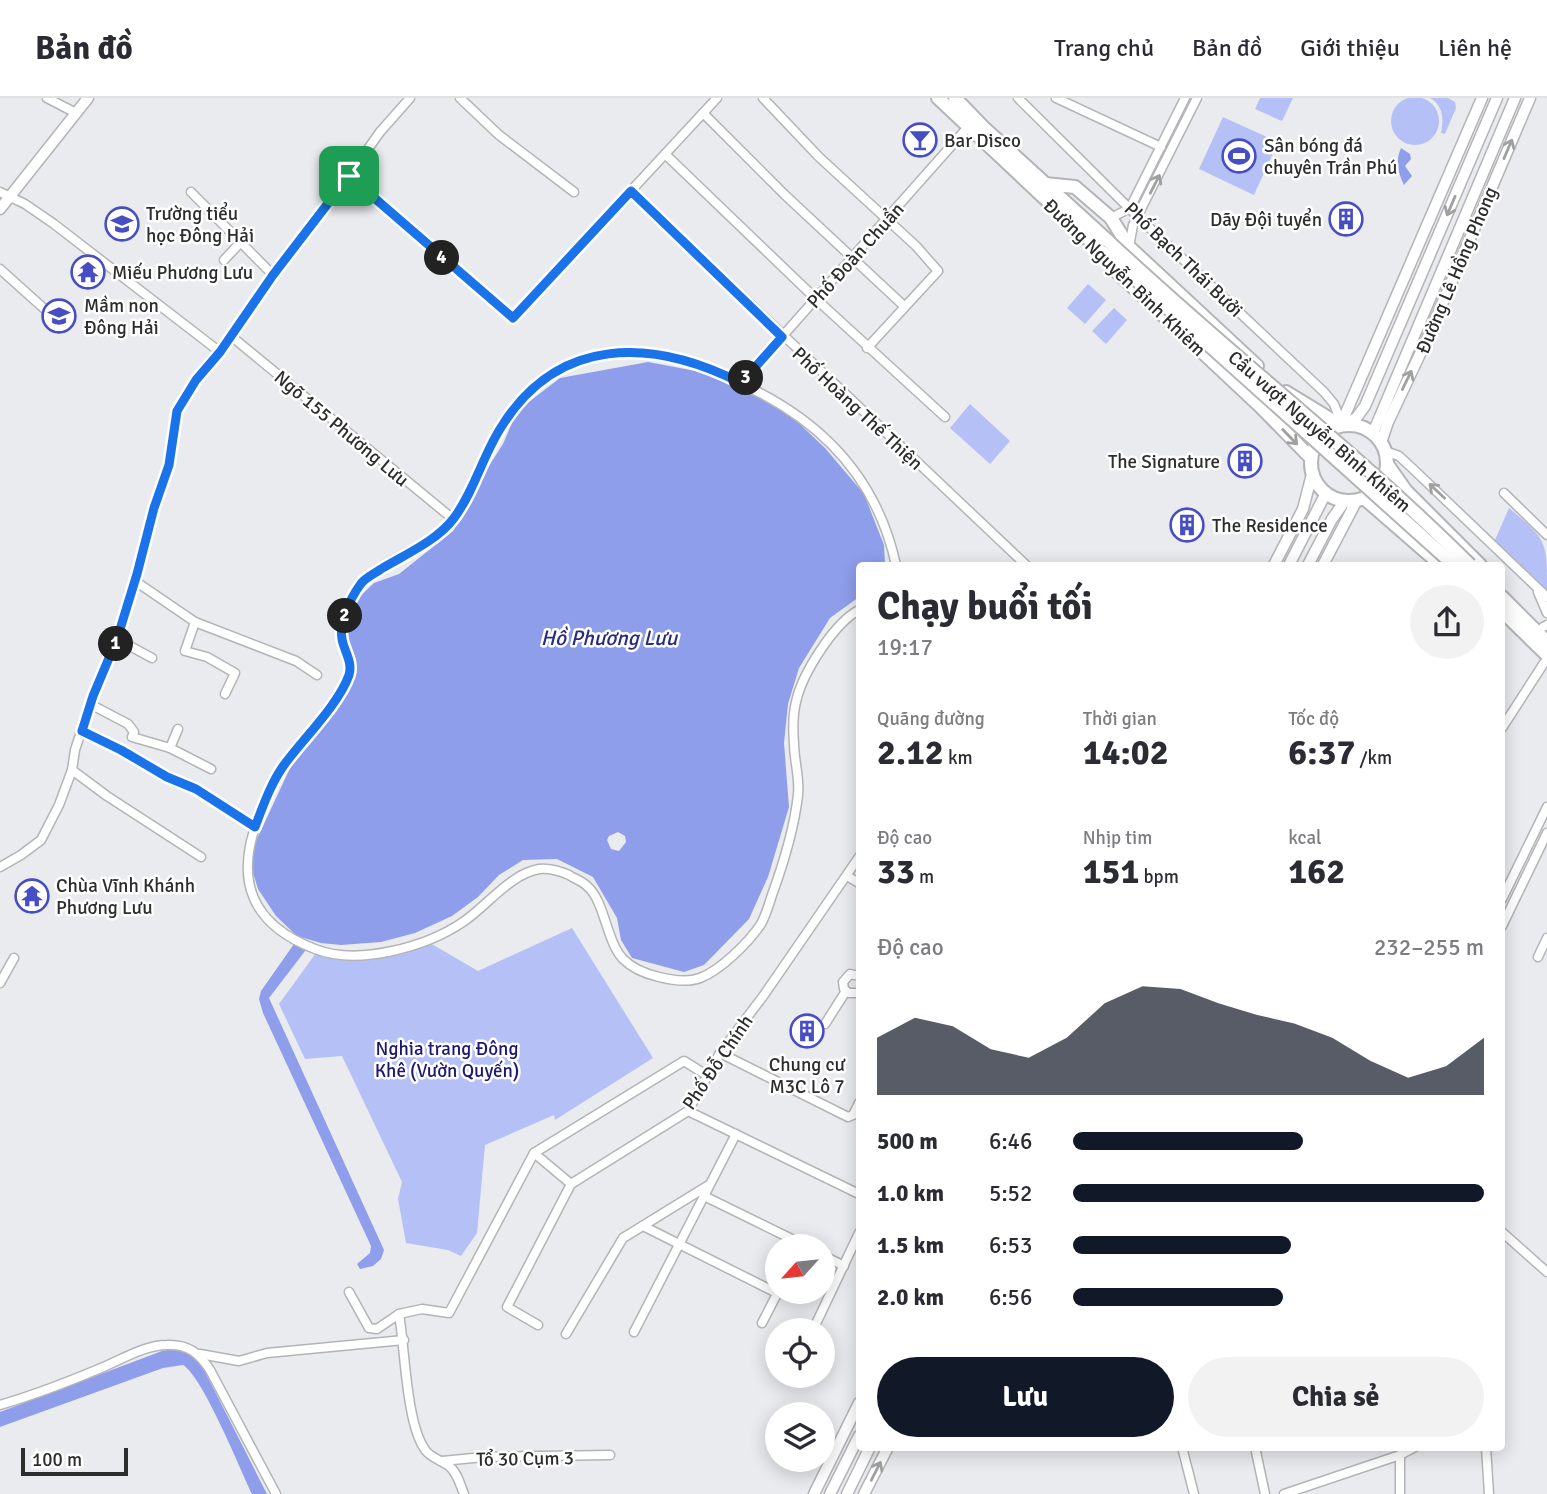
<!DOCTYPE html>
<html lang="vi">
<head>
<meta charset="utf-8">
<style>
  body { margin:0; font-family:Signika,sans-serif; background:#f2f2f3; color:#2b2b33; height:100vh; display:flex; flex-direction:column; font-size:26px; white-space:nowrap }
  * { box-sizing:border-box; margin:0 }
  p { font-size:23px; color:#7c7c81 }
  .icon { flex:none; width:38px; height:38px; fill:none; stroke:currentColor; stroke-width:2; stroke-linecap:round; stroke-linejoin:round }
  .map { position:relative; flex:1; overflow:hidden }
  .panel { position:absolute; left:856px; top:464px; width:649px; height:889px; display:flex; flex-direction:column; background:#fff; border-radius:7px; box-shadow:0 4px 18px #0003 }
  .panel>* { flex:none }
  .needle { width:46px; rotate:243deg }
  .buttons { position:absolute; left:765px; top:1136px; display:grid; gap:14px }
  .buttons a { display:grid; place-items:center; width:70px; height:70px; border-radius:50%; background:#fff; box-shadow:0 4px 18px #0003; font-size:35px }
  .scale { position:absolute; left:21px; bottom:18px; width:107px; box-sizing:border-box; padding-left:7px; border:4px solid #2d2d2e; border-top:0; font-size:19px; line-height:24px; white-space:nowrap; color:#2d2d2e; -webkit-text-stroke:5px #fff; paint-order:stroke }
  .pin { position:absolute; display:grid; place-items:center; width:60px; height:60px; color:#fff; margin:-30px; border-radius:14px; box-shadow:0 4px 10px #0006 }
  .km { position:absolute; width:35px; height:35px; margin:-18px; border-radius:50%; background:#222; color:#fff; font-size:19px; line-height:35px; text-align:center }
  .round { display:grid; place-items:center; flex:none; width:74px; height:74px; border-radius:37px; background:#f2f2f3 }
  .headline { display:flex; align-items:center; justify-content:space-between; height:119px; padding:0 21px }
  h1 { font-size:38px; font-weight:800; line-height:52px }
  .metrics { display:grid; grid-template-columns:repeat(3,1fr); gap:10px; height:119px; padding:7px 21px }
  .metrics div { display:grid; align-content:center }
  .metrics b { font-size:35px; font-weight:800 }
  .metrics small { font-size:19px; font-weight:400 }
  .metrics p { font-size:19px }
  .chart { height:196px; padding:14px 21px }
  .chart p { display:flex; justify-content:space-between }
  .chart svg { width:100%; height:126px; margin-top:7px; fill:#111827; opacity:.7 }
  .cta { display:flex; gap:14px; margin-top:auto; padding:14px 21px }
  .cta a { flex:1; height:80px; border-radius:42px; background:#111827; color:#fff; font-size:28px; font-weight:800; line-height:80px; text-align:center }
  .cta a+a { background:#f2f2f3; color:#2b2b33 }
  ul { padding:0 21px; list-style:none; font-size:23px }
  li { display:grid; grid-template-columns:112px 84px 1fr; align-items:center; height:52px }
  li i { height:18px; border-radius:9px; background:#111827 }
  header { display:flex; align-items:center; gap:42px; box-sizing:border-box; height:98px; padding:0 35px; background:#fff; border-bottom:2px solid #e1e1e2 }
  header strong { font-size:33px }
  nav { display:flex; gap:38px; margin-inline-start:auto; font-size:24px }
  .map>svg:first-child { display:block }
  .green { fill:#b5c1f6 }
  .water { fill:#8f9eeb; fill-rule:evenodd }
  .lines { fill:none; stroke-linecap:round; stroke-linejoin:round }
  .minor-casing { stroke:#b3b4b7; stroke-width:11 }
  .major-casing { stroke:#b3b4b7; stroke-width:13 }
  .highway-casing { stroke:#b3b4b7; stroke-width:16 }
  .minor { stroke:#fff; stroke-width:8 }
  .major { stroke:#fff; stroke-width:10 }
  .highway { stroke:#fff; stroke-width:12 }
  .highway-bridge-casing { stroke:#b3b4b7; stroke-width:16; stroke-linecap:butt }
  .highway-bridge { stroke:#fff; stroke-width:12 }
  .oneway { stroke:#a0a0a1 }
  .route-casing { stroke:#fff; stroke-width:14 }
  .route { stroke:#1a73e8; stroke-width:9 }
  .labels { text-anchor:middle; stroke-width:5; stroke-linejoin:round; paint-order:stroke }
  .poi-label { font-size:19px; fill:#2d2d2e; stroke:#fff; text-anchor:start }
  .street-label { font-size:19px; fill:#2d2d2e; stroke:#fff }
  .park-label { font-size:19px; fill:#1d1870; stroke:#fff }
  .water-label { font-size:21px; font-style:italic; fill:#292b82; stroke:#fff }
</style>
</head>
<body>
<header>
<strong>Bản đồ</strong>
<nav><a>Trang chủ</a><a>Bản đồ</a><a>Giới thiệu</a><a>Liên hệ</a></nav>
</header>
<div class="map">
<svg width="1547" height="1396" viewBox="0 0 1547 1396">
  <rect width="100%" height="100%" fill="#eaebee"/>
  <g class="green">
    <circle cx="1415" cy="23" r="24"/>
    <path d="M1260,0h33l-11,23 -27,-12z"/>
    <path d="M1430,0h18l7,4 1,6 -11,26 -4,-1c3,-14 2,-28 -11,-35z"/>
    <path d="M1223,19l55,25 -24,53 -55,-26z"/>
    <path d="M1088,186l18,16 -21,24 -18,-16z"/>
    <path d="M1114,210l13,12 -21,24 -14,-13z"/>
    <path d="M970,306l40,37 -20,23 -40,-36z"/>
    <path d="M1509,410c38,32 38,33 38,82l-52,-50z"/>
    <path d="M572,830l81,130 -98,62 -1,-5 -69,30 -8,88 -16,23 -13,-6 -42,-7 -8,-44 4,-17 -60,-126 -37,3 -26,-55 37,-51 51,7 63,-17 48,28z"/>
  </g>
  <g class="water">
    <path d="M1401,50l9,6 1,5 -6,7 7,10 -8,9c-6,-13 -9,-23 -3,-37z"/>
    <path d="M648,264l69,13 70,37 38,36 39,46 20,51 1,20h-26v32l-29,21 -31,50 -11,36 -4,39 5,64 -21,70 -19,42 -45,46 -20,7 -52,-14 -11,-18 -4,-22 -24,-41 -36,-18 -34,1 -24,15 -21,22 -26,19 -37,17 -34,9 -40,3 -20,-2 -24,-7 -21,-20 -18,-27 -8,-26 6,-22 42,-90 55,-77 -8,-40 3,-20 9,-15 17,-16 25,-9 54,-43 23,-45 27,-42 14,-33 43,-33zM618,734l7,4 1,6 -7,9 -8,-2 -4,-9 2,-4z"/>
    <path d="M300,844l4,2 1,7 -36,47 115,252 -3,9 -8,7 -13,3 -3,-5 13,-11 1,-7 -108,-233 -4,-14 2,-8 33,-47z"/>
    <path d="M174,1251l10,2 16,11 67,132h-15c-12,-25 -49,-117 -69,-129l-20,3 -163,59v-15l162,-61z"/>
  </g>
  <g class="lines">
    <defs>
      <g id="minor">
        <path d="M47,0l29,15"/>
        <path d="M460,0l39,37 75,57"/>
        <path d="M763,0l56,59 97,89 22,25 -71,77"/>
        <path d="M1018,0l120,119 186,175 10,12 8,21"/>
        <path d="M1056,0l105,49"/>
        <path d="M703,15l82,82 119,111"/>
        <path d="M665,56l151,145 129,118"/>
        <path d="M349,77l164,143 204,-220"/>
        <path d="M631,93l395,374"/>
        <path d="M0,94l25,12 29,20 166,128"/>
        <path d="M191,94l82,83"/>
        <path d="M1111,120l19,-10 55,-110"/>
        <path d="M1129,149l4,-22 64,-127"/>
        <path d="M224,162l16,-17"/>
        <path d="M0,171l49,44"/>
        <path d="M231,238l222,183"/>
        <path d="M741,285l227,-256"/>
        <path d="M1385,353l14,5 13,12 135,129"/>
        <path d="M1504,395l43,42"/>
        <path d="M135,483l60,41 101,39 21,14"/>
        <path d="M1538,494l9,21"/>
        <path d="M859,512c-25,13 -57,64 -63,92 -3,12 -3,29 -2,41 0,18 6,35 4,52 -4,35 -14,67 -26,100 -3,9 -6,20 -11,29 -12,18 -40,46 -61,54 -13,5 -29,2 -41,-1 -13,-3 -26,-8 -36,-18 -17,-18 -18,-58 -36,-73 -5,-5 -12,-7 -18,-11 -9,-4 -20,-7 -30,-6 -29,5 -52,37 -76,53 -37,25 -105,44 -148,27 -65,-25 -81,-70 -56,-133 7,-18 16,-38 28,-55 19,-25 49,-55 61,-84 6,-15 -4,-24 -6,-39 -2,-18 9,-45 21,-57 25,-25 71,-34 93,-65 14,-20 21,-43 32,-65 18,-40 52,-77 94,-91 61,-21 124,6 178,33 71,37 119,94 136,172"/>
        <path d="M195,524l-10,29 22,6 28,16 -10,21"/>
        <path d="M1543,529l4,-2"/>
        <path d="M117,541l35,19"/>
        <path d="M90,606l38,20 6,8 -2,5 38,11 41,21"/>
        <path d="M1502,630l42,-65"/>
        <path d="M82,633l39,19 47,27 28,12 59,38"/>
        <path d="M170,650l8,-19"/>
        <path d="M72,672l35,26 94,61"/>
        <path d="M0,769l21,-12 20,-15 18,-35 13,-35 3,-20 15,-46 27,-65 20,-65 17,-66 14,-38 10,-59 18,-31 50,-64 27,-41 61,-78 46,-65 30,-34"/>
        <path d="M847,778l12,7"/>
        <path d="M1502,801l45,-92"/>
        <path d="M1502,828l45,-93"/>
        <path d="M1538,859l9,-19"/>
        <path d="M859,878l-9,-2 -7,8 1,7 5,4h10"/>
        <path d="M0,885l14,-25"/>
        <path d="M825,926l21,-33"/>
        <path d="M720,955l128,64 5,-2 6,-12"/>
        <path d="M688,1013l171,83"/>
        <path d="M534,1055l37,31"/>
        <path d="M704,1098l102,50"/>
        <path d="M643,1128l134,67"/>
        <path d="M1502,1134l45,40"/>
        <path d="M822,1157l22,11"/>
        <path d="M349,1194l20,36 8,1 22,-15"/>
        <path d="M762,1225l16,-31"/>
        <path d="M538,1227l-31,-18 64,-123 117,-73 32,-58 44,-58 95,-138"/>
        <path d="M813,1232l46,-97"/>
        <path d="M634,1234l102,-198"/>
        <path d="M566,1236l57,-96 86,-53"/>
        <path d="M200,1256l39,7 28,-8 137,-13"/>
        <path d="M0,1307c34,-10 68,-23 101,-37 20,-8 43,-23 66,-23 21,-1 32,8 43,25l66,124"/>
        <path d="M1182,1349l12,47"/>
        <path d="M1255,1349l10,47"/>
        <path d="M1486,1349l3,47"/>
        <path d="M1400,1357v39"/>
        <path d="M442,1363l42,-4 126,-2"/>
        <path d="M464,1396c-4,-10 -7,-22 -15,-28 -7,-5 -17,-8 -23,-15 -20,-25 -21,-104 -27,-137l23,-5 27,4 85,-160 150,-92 24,15"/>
        <path d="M1284,1396l116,-39 15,-8"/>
      </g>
      <g id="major">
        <path d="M0,111l88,-111"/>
        <path d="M1347,326l10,-7 8,-11 132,-308"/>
        <path d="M1344,327l1,-10 137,-317"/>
        <path d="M1373,335l142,-335"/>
        <path d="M1381,345l7,-21 40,-85 102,-239"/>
        <path d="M1274,467l29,-56 9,-35"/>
        <path d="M1289,467l37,-72"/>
        <path d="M1308,467l24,-46 13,-18"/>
        <path d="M1323,467l34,-65"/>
        <path d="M814,1396l45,-91"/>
        <path d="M830,1396l29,-58"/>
        <path d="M847,1396l23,-47"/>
        <path d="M864,1396l24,-47"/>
      </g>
      <g id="highway">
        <path d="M938,0l164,154 14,19 144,135 51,52"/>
        <path d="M955,0l29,30 124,113 21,6 128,119"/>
        <path d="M1045,86l30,3 36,31 18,29"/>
        <path d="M1286,294l54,33"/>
        <circle cx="1349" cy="365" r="38"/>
        <path d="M1387,366l19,27 74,74"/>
        <path d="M1364,400l77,67"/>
        <path d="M1502,499l45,45"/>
        <path d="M1502,513l45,44"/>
      </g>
    </defs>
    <use href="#minor" class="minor-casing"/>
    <use href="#major" class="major-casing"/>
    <use href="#highway" class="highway-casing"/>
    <use href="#minor" class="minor"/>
    <use href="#major" class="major"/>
    <use href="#highway" class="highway"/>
    <defs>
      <g id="highway-bridge">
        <path d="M1108,143c118,111 247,210 362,324"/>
        <path d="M1102,154l29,23 323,290"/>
      </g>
    </defs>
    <use href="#highway-bridge" class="highway-bridge-casing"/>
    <use href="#highway-bridge" class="highway-bridge"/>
  </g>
  <defs><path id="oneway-shaft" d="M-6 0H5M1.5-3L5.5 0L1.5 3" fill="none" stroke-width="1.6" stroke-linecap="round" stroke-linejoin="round" transform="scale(1.75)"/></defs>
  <g class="oneway">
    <use href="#oneway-shaft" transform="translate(1508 51) rotate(-67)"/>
    <use href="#oneway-shaft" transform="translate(1155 86) rotate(-63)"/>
    <use href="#oneway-shaft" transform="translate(1451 108) rotate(113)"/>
    <use href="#oneway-shaft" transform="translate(1407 282) rotate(-64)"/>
    <use href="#oneway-shaft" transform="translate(1290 339) rotate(46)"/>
    <use href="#oneway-shaft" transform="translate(1437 393) rotate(-137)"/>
    <use href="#oneway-shaft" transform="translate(876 1373) rotate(-63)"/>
  </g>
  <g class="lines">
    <defs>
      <path id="route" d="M349,78l164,142 118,-127 151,146 -41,46c-89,-45 -184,-48 -241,46 -18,29 -26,62 -46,89 -17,23 -50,37 -73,51 -7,5 -17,9 -21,16 -10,14 -21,37 -18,54 2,12 11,23 7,36 -10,29 -46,64 -65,90 -13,18 -21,41 -29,62l-59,-38 -29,-12 -46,-27 -39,-19 11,-35 24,-57 20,-65 17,-66 15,-43 8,-54 19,-31 24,-28 53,-77z"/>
    </defs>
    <use href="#route" class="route-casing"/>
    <use href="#route" class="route"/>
  </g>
  <defs>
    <symbol id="bar-ring" viewBox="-11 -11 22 22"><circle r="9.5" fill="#fff" stroke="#474dc3" stroke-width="1.5"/><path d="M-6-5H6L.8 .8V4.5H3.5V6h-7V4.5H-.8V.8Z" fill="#474dc3"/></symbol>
    <symbol id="stadium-ring" viewBox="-11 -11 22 22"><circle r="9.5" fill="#fff" stroke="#474dc3" stroke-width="1.5"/><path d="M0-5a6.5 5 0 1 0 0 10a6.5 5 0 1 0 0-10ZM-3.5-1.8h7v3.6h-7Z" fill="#474dc3"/></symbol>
    <symbol id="building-ring" viewBox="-11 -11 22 22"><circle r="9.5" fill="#fff" stroke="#474dc3" stroke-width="1.5"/><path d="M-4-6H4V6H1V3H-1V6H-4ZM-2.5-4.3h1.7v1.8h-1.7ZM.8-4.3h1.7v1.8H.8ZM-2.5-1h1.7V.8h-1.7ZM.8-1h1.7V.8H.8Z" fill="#474dc3"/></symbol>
    <symbol id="school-ring" viewBox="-11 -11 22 22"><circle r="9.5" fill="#fff" stroke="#474dc3" stroke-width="1.5"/><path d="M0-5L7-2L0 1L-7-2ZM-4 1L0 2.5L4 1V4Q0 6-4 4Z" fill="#474dc3"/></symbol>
    <symbol id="temple-ring" viewBox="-11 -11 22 22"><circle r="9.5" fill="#fff" stroke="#474dc3" stroke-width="1.5"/><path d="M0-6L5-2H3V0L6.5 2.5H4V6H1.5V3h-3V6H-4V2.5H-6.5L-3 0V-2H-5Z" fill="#474dc3"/></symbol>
  </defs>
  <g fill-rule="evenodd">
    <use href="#bar-ring" x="901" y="23" width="38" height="38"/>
    <use href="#stadium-ring" x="1220" y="39" width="38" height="38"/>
    <use href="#building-ring" x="1327" y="102" width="38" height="38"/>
    <use href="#school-ring" x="103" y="107" width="38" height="38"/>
    <use href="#temple-ring" x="69" y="155" width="38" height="38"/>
    <use href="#school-ring" x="40" y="199" width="38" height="38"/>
    <use href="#building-ring" x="1226" y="344" width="38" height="38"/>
    <use href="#building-ring" x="1168" y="408" width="38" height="38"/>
    <use href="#temple-ring" x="13" y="779" width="38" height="38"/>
    <use href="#building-ring" x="788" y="914" width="38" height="38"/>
  </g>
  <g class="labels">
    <g class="poi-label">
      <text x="944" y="49">Bar Disco</text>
      <text x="1264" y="54">Sân bóng đá<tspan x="1264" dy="22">chuyên Trần Phú</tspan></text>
      <text x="146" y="122">Trường tiểu<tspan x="146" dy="22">học Đông Hải</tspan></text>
      <text x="1322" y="128" text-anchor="end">Dãy Đội tuyển</text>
      <text x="112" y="181">Miếu Phương Lưu</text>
      <text x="84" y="214">Mầm non<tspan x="84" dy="22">Đông Hải</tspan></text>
      <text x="1220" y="370" text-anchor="end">The Signature</text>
      <text x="1212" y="434">The Residence</text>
      <text x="56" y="794">Chùa Vĩnh Khánh<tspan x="56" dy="22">Phương Lưu</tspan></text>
      <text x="807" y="973" text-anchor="middle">Chung cư<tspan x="807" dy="22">M3C Lô 7</tspan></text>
    </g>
    <g class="street-label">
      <text transform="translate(855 157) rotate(-48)" y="7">Phố Đoàn Chuẩn</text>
      <text transform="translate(1184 161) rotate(44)" y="7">Phố Bạch Thái Bưởi</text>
      <text transform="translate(1456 172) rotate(-67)" y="7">Đường Lê Hồng Phong</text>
      <text transform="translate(1125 179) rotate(44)" y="7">Đường Nguyễn Bỉnh Khiêm</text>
      <text transform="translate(858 310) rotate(43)" y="7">Phố Hoàng Thế Thiện</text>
      <text transform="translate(342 330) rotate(40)" y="7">Ngõ 155 Phương Lưu</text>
      <text transform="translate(1320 333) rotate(41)" y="7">Cầu vượt Nguyễn Bỉnh Khiêm</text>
      <text transform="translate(717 964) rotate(-56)" y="7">Phố Đỗ Chính</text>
      <text transform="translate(525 1360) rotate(-1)" y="7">Tổ 30 Cụm 3</text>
    </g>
    <g class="park-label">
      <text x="447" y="957">Nghia trang Đông<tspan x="447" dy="22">Khê (Vườn Quyến)</tspan></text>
    </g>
    <g class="water-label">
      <text x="609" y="547">Hồ Phương Lưu</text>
    </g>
  </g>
</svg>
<div class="buttons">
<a><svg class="needle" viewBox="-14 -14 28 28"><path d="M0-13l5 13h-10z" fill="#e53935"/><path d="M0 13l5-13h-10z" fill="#7c7c81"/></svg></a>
<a><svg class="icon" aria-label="locate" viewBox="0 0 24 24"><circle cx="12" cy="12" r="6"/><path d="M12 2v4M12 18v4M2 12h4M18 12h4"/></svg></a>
<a><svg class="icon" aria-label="layers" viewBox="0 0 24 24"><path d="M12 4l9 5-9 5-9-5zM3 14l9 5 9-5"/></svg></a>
</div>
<div class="scale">100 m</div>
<div class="pin" style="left:349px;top:78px;background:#1e9e55"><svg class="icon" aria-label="arrive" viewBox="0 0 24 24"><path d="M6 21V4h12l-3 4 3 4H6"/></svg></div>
<b class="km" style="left:116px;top:546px">1</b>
<b class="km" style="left:345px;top:518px">2</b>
<b class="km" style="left:746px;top:280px">3</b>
<b class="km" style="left:442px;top:160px">4</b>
<section class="panel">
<div class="headline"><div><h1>Chạy buổi tối</h1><p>19:17</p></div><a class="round"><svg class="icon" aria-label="share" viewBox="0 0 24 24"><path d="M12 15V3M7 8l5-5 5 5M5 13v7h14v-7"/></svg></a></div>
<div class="metrics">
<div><p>Quãng đường</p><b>2.12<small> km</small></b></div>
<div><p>Thời gian</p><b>14:02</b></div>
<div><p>Tốc độ</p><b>6:37<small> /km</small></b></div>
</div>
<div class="metrics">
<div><p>Độ cao</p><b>33<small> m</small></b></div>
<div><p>Nhịp tim</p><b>151<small> bpm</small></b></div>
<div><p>kcal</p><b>162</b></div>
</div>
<div class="chart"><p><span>Độ cao</span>232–255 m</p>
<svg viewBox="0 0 160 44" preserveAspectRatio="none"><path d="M0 44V24L10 17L20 20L30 28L40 31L50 24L60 12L70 6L80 7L90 12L100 16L110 19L120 24L130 32L140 38L150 34L160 24V44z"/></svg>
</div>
<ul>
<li><b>500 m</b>6:46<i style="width:56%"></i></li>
<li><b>1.0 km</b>5:52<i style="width:100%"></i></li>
<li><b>1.5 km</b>6:53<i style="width:53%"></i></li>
<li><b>2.0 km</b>6:56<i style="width:51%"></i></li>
</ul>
<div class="cta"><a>Lưu</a><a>Chia sẻ</a></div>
</section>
</div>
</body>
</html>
